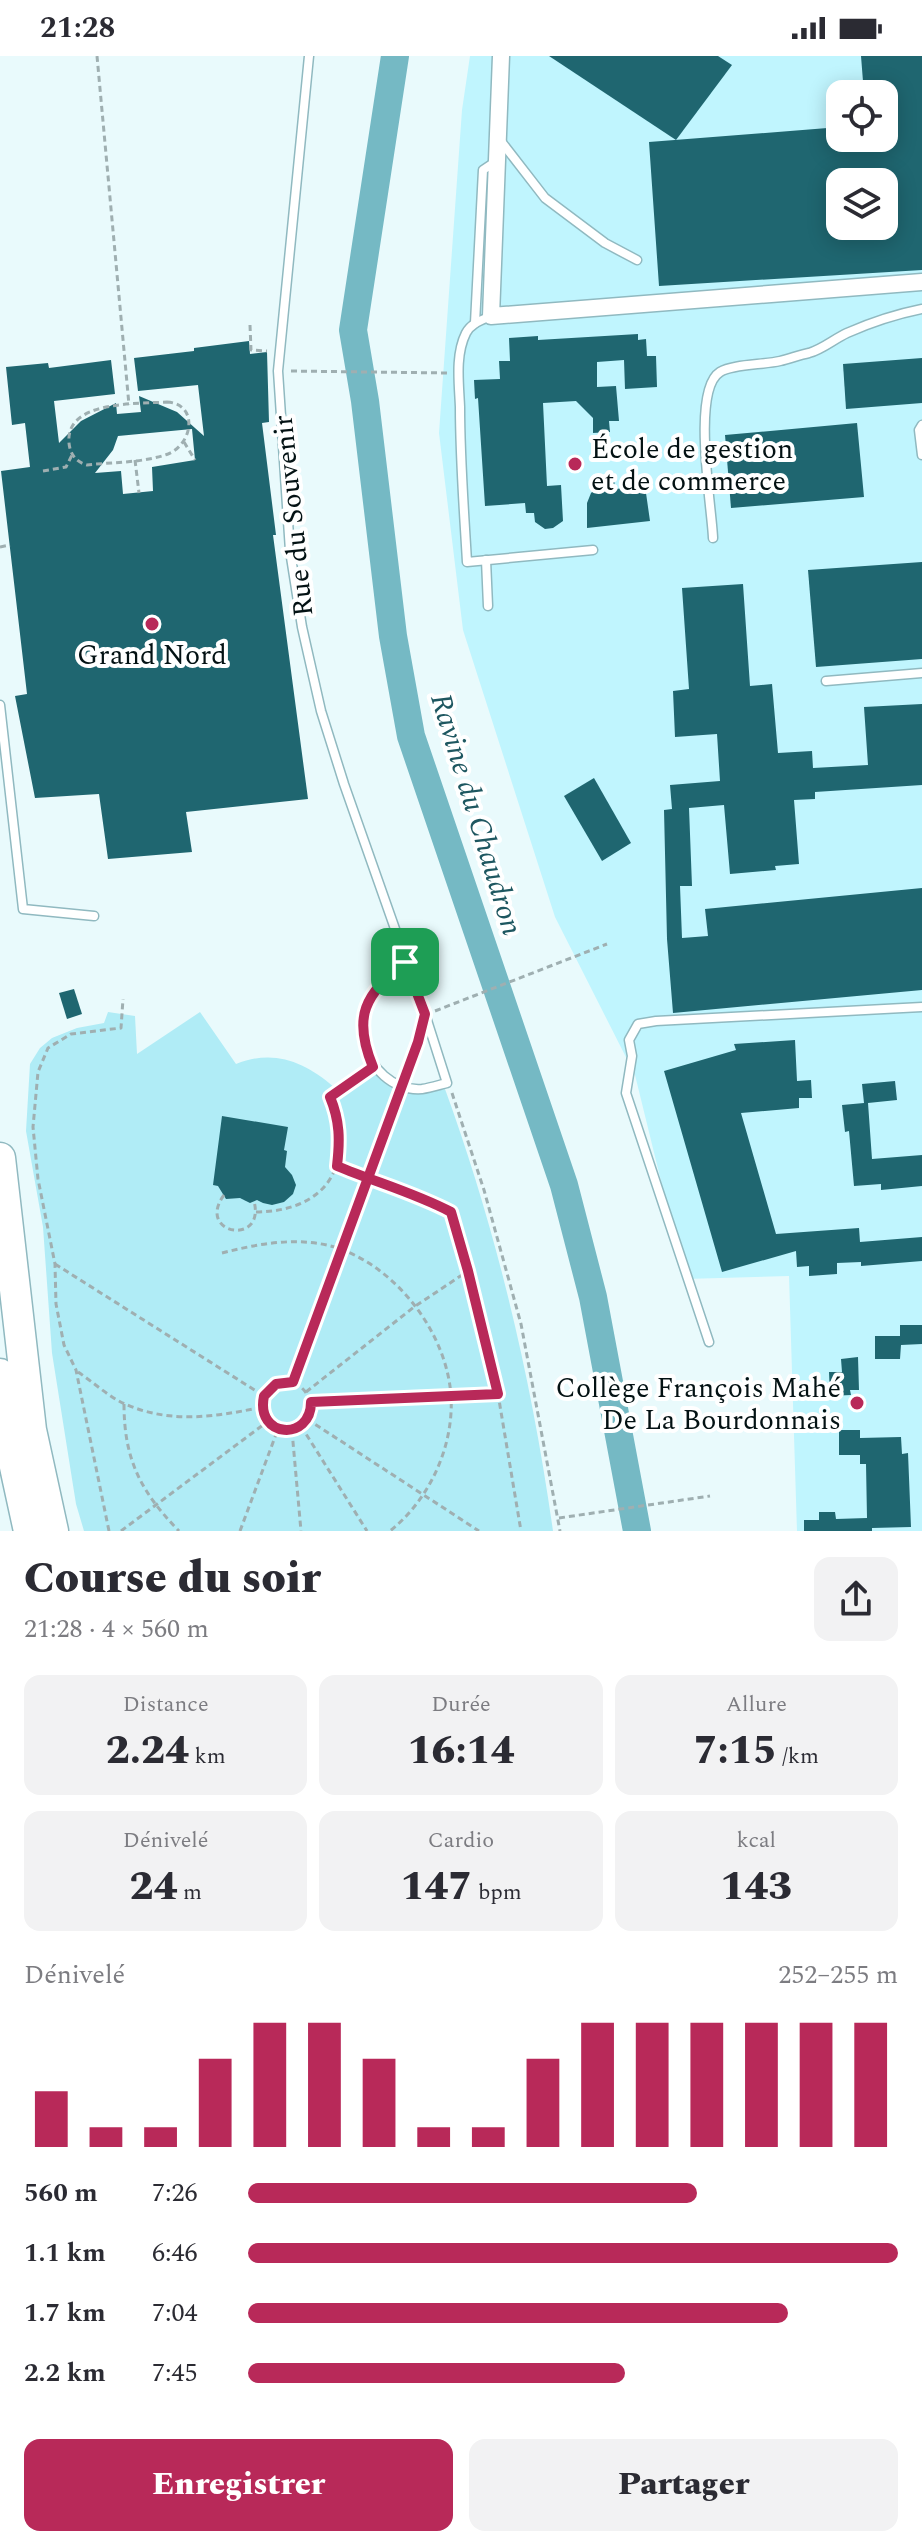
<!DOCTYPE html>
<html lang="fr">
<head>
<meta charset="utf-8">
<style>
  body { margin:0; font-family:Spectral,serif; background:#f2f2f3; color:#2b2b33; height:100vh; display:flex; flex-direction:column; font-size:30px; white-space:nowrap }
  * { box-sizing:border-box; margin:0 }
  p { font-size:26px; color:#7c7c81 }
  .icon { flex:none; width:44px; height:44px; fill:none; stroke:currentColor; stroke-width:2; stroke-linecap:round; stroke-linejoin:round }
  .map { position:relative; height:1475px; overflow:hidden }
  .panel { display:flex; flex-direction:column; background:#fff; flex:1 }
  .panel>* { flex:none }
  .fabs { position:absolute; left:826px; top:24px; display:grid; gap:16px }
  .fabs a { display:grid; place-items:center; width:72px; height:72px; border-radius:16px; background:#fff; box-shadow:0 4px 20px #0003; font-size:40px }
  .pin { position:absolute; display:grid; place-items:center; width:68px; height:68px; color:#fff; margin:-34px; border-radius:16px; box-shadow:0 4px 12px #0006 }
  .round { display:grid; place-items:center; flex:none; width:84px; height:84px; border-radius:16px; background:#f2f2f3 }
  .summary { display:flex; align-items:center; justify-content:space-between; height:136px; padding:0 24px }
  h1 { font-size:44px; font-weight:800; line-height:60px }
  .figures { display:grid; grid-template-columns:repeat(3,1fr); gap:12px; height:136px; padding:8px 24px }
  .figures div { display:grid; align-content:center; border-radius:16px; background:#f2f2f3; text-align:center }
  .figures b { font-size:40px; font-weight:800 }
  .figures small { font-size:22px; font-weight:400 }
  .figures p { font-size:22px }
  .chart { height:224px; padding:16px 24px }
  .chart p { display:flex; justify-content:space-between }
  .chart svg { width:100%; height:144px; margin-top:8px; stroke:#b82959; stroke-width:6 }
  .cta { display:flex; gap:16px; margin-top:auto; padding:16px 24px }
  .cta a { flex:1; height:92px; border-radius:16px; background:#b82959; color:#fff; font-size:32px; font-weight:800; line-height:92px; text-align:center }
  .cta a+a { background:#f2f2f3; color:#2b2b33 }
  ul { padding:0 24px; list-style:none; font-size:26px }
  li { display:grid; grid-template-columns:128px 96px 1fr; align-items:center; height:60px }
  li i { height:20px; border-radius:10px; background:#b82959 }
  .status { display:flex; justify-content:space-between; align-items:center; height:56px; padding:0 40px; background:#fff; direction:ltr }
  .status svg { height:22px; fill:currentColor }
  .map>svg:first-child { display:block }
  .built { fill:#c0f5fe; fill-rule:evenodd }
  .green { fill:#b0ecf6 }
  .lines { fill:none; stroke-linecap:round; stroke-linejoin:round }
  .river { stroke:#75b9c4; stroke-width:28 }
  .building { fill:#1f6670; fill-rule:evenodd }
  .lane-casing { stroke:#90b9c0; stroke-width:11 }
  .street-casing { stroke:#90b9c0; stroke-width:19 }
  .highway-casing { stroke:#90b9c0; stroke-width:33 }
  .path { stroke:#9fafb1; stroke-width:3; stroke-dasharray:6 4; stroke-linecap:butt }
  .lane { stroke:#fff; stroke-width:8 }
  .street { stroke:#fff; stroke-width:16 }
  .highway { stroke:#fff; stroke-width:30 }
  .route-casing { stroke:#fff; stroke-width:16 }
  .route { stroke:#b82959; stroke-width:10 }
  .poi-dot { fill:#b82959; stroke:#fff; stroke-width:3 }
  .labels { text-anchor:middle; stroke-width:8; stroke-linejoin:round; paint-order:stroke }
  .poi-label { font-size:28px; fill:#031113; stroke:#fff; text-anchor:start }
  .street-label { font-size:28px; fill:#031113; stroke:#fff }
  .water-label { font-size:30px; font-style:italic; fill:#1e5760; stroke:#fff }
</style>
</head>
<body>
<div class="status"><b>21:28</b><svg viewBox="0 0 49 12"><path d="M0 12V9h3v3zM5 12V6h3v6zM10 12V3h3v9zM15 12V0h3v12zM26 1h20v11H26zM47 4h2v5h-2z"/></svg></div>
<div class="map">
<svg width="922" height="1475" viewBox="0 0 922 1475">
  <rect width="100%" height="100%" fill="#e9fafc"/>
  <path class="built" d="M470,0h452v1475h-125l-8,-255 -104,3 -50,-204 -80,-158 -92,-287 -24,-197 23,-323zM840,38h44v44h-44zM840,126h44v44h-44z"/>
  <path class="green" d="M108,956l27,4 2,38 63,-42 36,52c37,-15 68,-3 98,23l32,-23c26,24 43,33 79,25 52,143 87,292 108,442h-469l-8,-27 -24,-151 -9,-126 -17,-96 4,-67 10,-16 12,-10 25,-10 27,-5z"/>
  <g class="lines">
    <path class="river" d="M395,0l-42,274 12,71 28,235 18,100 153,449 29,112 44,234"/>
  </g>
  <g class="building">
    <path d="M549,0h169l14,9 -56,75z"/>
    <path d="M861,0h61v214l-263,16 -10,-144 191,-15v11h44v-44h-20zM840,126h44v44h-44z"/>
    <path d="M638,278v6l8,-1 1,17h9l1,31 -32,2 -1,-29 -27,2v25l19,-1 3,35h-10l1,11 -17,1v-15l-17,-17 -33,2 4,83 14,-1 2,36 -10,7 -8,1 -10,-7 -1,-9h-8l-1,-10 -40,3 -7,-108 -3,1 -1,-19 26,-1 -1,-18h11l-1,-23 29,-2v4z"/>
    <path d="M249,285l1,13 17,-2 2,70 -7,1 14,112h-3l35,264 -122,13 6,40 -84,7 -9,-65 -64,4 -20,-102 12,-2 -26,-223 29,-4 -5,-44 -13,2 -6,-58 42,-4 1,5 62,-8 4,34 -61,7 5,42 22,-22 35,-18 1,11 24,-2 -2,-16 38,16 27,24 -6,-51 -60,6 -4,-33 60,-7v-3zM192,373l3,31 -43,7 1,24 -30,3 -2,-23 -26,2 18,-23 5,-14z"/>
    <path d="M922,302v45l-76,6 -3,-45z"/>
    <path d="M857,367l7,74 -133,11 -6,-73z"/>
    <path d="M614,423l1,10 30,-3 5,35 -63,7v-25l4,-10 6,-6z"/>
    <path d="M922,506v97l-106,8 -8,-97z"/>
    <path d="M743,528l7,102 22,-2 6,69 34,-2 1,17 55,-3 -4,-58 58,-3v81l-107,7v7l-21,1 5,64 -24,2 1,4 -46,4 -6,-69 -35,3 3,78h-12l2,52 26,-2 -3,-27 217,-21v102l-249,23 -6,-74 -3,-129 8,-1 -2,-24 50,-4 -3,-47 -42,3 -2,-46 16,-2 -7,-101z"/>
    <path d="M594,722l37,65 -29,18 -38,-65z"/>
    <path d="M74,933l8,25 -15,5 -8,-26z"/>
    <path d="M795,984l2,41 14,-1 1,18h-13v10l-58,5 35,121 83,-6 1,14 62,-5v24l-61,5v-4l-24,1v11l-28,2v-10l-12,1 -1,-16 -74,21 -58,-201 72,-21 -2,-6z"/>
    <path d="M895,1025l2,19 -29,3 4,56 50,-4v31l-41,4v-6l-27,2 -5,-55 -4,1 -3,-27 22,-2 -2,-19z"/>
    <path d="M222,1060l66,11 -4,23 3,1 -2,16 7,8 4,10 -3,9 -9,8 -12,3 -9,-2 -6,-3 -7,3 -10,-5 -14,1 -8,-13 -5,-1z"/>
    <path d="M900,1269h22v19l-21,1 -1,14h-25v-23h25z"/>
    <path d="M858,1301l1,33h-9l1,5 -21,1 -1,-24h13l-1,-13z"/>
    <path d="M839,1374h21v8l41,-1 1,17 6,-1 3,74 -39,1v3h-68v-11h15v-8h16l1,7 31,-1 -1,-54h-6v-9h-21z"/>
  </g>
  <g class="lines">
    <defs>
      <g id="lane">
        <path d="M309,0l-31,315 12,180 12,76 19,84 23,73 81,230 22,69c-8,2 -17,5 -25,6 -29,2 -53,-21 -57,-48 -2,-13 -4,-25 2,-37 9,-18 23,-30 38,-42"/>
        <path d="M500,84l45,58 60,45 32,17"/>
        <path d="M491,260c-9,4 -20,7 -25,17 -11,22 -7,50 -6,74 0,52 4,103 7,155l126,-12"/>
        <path d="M475,267l8,-153 15,-10"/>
        <path d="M922,369l-3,5 3,25"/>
        <path d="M713,482c-1,-30 -22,-148 7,-166 13,-8 43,-7 60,-11 9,-2 19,-6 29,-8 14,-4 25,-14 38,-20 23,-10 50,-19 75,-24"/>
        <path d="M486,504l2,46"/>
        <path d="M826,625l96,-8"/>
        <path d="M0,649l23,204 71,7"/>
        <path d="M404,1030l21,-72"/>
        <path d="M709,1286l-83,-249 6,-37 -3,-16 9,-16 18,-3 266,-14"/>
      </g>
      <path id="street" d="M501,0l-10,260 431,-34"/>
      <g id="highway">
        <path d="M0,1102l31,272 22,101"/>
        <path d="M0,1318l7,56 22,101"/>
      </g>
    </defs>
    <use href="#lane" class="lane-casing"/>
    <use href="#street" class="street-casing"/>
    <use href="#highway" class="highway-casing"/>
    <g class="path">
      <path d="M97,0l32,349"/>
      <path d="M250,269l1,25 16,1"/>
      <path d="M291,315l156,2"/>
      <path d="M167,346c32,2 26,42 1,52 -25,9 -55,8 -81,11 -11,-3 -17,-11 -18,-22 -4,-43 69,-39 98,-41z"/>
      <path d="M184,386l11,18"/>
      <path d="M135,404l4,33"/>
      <path d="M43,415l23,-4 6,-12"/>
      <path d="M0,491l10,-2"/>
      <path d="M435,955l172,-67"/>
      <path d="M452,1037l32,97 37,134 39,207"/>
      <path d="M337,1110l93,35 21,11 47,182 23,137"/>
      <path d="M224,1139c-29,39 42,52 30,6"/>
      <path d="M256,1156c73,-1 100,-49 74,-115l37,-26"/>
      <path d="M222,1197c39,-10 82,-18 121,-3 57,22 104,85 108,146 3,51 -22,104 -61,135"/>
      <path d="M55,1208l209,132"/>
      <path d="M78,1316c15,10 31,25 47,32 45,20 91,13 137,3"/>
      <circle cx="286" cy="1350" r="24"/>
      <path d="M293,1326l106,-285"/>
      <path d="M306,1336l108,-85 54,-36"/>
      <path d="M311,1346l187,-8"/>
      <path d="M124,1348c0,56 17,88 55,127"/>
      <path d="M307,1363l172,112"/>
      <path d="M301,1370l66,105"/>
      <path d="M292,1375l9,100"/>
      <path d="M559,1462l151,-22"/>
      <path d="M109,1475l-33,-161 -12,-25 -8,-41 -1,-40 -17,-85 -5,-52 5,-55 10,-24 23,-14 50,-6 2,-29"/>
      <path d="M121,1475l146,-109"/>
      <path d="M240,1475l38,-102"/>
    </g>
    <use href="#lane" class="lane"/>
    <use href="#street" class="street"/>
    <use href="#highway" class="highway"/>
  </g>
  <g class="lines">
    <defs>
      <path id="route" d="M405,906l20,52 -7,28 -125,340 -17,2 -12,12c-9,42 47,46 47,6l187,-8 -30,-123 -17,-59c-36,-19 -76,-30 -114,-46 3,-26 3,-45 -7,-69l43,-30c-21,-51 -8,-72 32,-105"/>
    </defs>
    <use href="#route" class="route-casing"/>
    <use href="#route" class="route"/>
  </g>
  <g class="poi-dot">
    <circle cx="575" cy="408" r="8"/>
    <circle cx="152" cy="568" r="8"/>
    <circle cx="857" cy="1347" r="8"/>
  </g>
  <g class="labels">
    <g class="poi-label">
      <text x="591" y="402">École de gestion<tspan x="591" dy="32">et de commerce</tspan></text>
      <text x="152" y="608" text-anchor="middle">Grand Nord</text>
      <text x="841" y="1341" text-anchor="end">Collège François Mahé<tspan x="841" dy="32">De La Bourdonnais</tspan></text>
    </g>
    <g class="street-label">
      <text transform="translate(292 460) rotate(-96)" y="10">Rue du Souvenir</text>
    </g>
    <g class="water-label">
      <text transform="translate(477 758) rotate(73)" y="10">Ravine du Chaudron</text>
    </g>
  </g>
</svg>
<div class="fabs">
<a><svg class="icon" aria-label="locate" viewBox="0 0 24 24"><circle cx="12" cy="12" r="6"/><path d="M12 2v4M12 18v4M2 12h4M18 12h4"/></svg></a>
<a><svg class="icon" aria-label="layers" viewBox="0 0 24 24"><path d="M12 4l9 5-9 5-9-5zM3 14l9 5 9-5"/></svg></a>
</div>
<div class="pin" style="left:405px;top:906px;background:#1e9e55"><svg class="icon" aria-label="arrive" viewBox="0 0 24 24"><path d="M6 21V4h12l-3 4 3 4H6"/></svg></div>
</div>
<section class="panel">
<div class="summary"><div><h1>Course du soir</h1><p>21:28 · 4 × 560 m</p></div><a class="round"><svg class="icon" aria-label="share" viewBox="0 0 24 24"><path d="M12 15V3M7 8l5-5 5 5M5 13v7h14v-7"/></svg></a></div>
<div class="figures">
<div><p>Distance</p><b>2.24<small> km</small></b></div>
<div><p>Durée</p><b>16:14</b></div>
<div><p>Allure</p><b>7:15<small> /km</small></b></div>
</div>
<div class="figures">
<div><p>Dénivelé</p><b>24<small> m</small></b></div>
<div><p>Cardio</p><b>147<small> bpm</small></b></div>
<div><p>kcal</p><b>143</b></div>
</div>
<div class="chart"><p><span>Dénivelé</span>252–255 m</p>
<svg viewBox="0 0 160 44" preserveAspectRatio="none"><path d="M5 44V27M15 44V38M25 44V38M35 44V17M45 44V6M55 44V6M65 44V17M75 44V38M85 44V38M95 44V17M105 44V6M115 44V6M125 44V6M135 44V6M145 44V6M155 44V6"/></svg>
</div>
<ul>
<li><b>560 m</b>7:26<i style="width:69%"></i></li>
<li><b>1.1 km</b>6:46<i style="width:100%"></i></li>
<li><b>1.7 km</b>7:04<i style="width:83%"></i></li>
<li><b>2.2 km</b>7:45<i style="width:58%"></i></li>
</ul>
<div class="cta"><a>Enregistrer</a><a>Partager</a></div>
</section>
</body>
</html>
